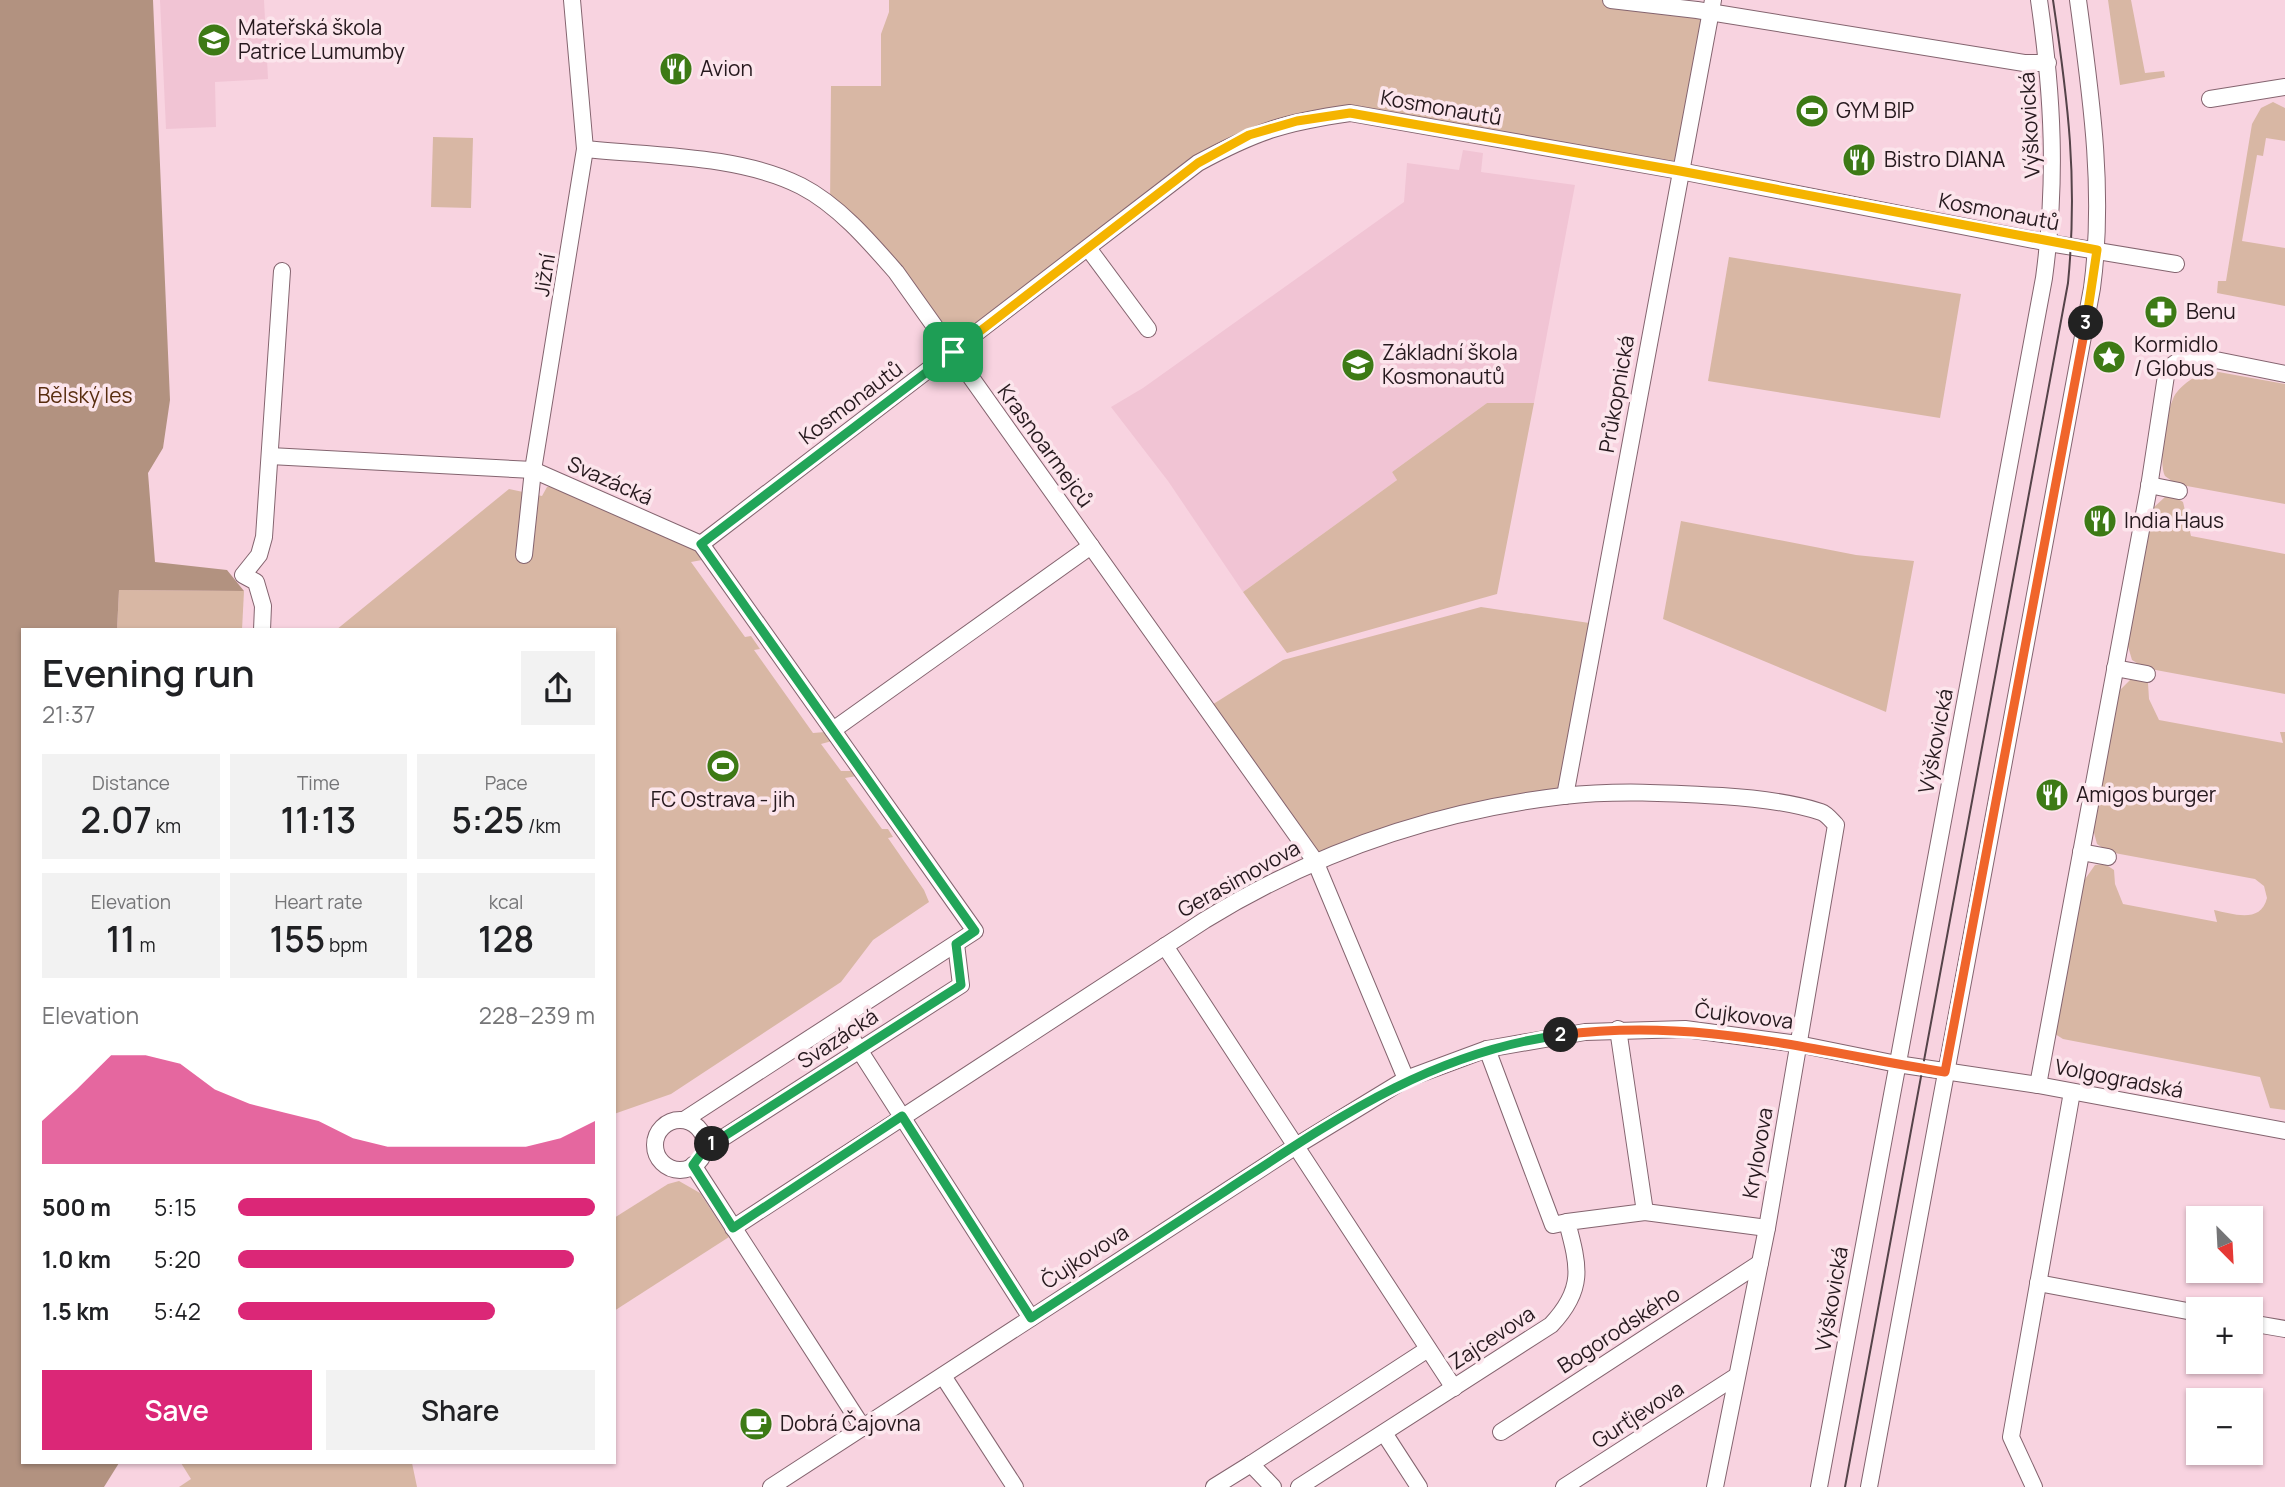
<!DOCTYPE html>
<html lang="en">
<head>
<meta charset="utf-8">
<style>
  body { margin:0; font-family:Manrope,sans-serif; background:#f2f2f2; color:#202124; height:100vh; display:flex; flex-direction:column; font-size:26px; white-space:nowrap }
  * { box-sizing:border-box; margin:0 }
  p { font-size:23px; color:#757577 }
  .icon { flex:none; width:38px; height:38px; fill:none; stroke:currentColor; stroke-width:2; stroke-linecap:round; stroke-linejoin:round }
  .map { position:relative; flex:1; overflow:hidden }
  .side { position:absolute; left:21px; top:628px; width:595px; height:836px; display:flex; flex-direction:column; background:#fff; border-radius:0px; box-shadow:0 2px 5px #0004 }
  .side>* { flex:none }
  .needle { width:46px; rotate:156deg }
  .controls { position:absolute; left:2186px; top:1206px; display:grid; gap:14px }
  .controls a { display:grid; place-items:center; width:77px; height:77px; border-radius:0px; background:#fff; box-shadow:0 2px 5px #0004; font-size:35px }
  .pin { position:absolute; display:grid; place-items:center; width:60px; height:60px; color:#fff; margin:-30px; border-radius:14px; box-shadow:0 4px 10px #0006 }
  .km { position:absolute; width:35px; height:35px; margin:-18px; border-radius:50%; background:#222; color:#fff; font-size:19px; line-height:35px; text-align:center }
  .round { display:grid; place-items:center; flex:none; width:74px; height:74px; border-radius:0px; background:#f2f2f2 }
  .summary { display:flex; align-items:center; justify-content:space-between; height:119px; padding:0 21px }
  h1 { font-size:38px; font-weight:600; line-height:52px }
  .figures { display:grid; grid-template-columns:repeat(3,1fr); gap:10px; height:119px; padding:7px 21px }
  .figures div { display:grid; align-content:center; border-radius:0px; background:#f2f2f2; text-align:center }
  .figures b { font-size:35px; font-weight:600 }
  .figures small { font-size:19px; font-weight:400 }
  .figures p { font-size:19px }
  .chart { height:196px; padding:14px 21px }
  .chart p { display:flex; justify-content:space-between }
  .chart svg { width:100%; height:126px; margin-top:7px; fill:#db2777; opacity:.7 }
  .button { display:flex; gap:14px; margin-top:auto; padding:14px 21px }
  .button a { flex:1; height:80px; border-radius:0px; background:#db2777; color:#fff; font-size:28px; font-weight:600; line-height:80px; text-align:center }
  .button a+a { background:#f2f2f2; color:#202124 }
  ul { padding:0 21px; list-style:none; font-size:23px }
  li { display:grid; grid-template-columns:112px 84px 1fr; align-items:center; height:52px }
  li i { height:18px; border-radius:9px; background:#db2777 }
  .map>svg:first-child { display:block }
  .built { fill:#f1c4d4 }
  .green { fill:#d8b7a4 }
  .forest { fill:#b29280 }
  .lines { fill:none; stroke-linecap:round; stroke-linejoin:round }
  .minor-casing { stroke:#84646f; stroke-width:18 }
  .minor { stroke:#fff; stroke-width:16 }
  .tram { stroke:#554349; stroke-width:2 }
  .split-1-casing { stroke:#fff; stroke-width:14 }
  .split-2-casing { stroke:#fff; stroke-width:14 }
  .split-3-casing { stroke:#fff; stroke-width:14 }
  .split-4-casing { stroke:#fff; stroke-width:14 }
  .split-1 { stroke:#22a559; stroke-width:9 }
  .split-2 { stroke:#22a559; stroke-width:9 }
  .split-3 { stroke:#f0652b; stroke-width:9 }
  .split-4 { stroke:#f5b400; stroke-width:9 }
  .labels { text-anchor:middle; stroke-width:7; stroke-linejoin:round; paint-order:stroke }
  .poi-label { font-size:21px; fill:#26191e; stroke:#fce5ec; text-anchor:start }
  .street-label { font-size:21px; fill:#26191e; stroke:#fce5ec }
  .park-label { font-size:21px; fill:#582d0f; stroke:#fce5ec }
</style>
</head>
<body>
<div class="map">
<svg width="2285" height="1487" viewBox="0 0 2285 1487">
  <rect width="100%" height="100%" fill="#f8d3e0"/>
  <g class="built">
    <path d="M160,0h104l4,79 -53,3 1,45 -50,2z"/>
    <path d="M1463,150l20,3 -2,19 94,13 -41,218h-47l-95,69 5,8 -154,112 -75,-111 -57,-74 32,-19 261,-186 3,-39 52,7z"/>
  </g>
  <g class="green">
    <path d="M889,0h722l100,13 -31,158 -330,-58 -101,22 -296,217 -57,-80 -66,-64 1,-122h50v-52l8,-22z"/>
    <path d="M2108,0h23l14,73 19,-2 1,6 -45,8z"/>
    <path d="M2273,102l12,6v33l-19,-3 -3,18 -6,-1 -15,86 43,7v58l-68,-13 1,-12h8l26,-157 9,-16z"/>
    <path d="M433,137l40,1 -2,70 -40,-1z"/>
    <path d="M1729,257l232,37 -21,124 -232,-37z"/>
    <path d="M2213,371l72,13v120l-109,-20 -11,-8c-7,-13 1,-62 8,-77 5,-13 26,-27 40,-28z"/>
    <path d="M1487,403h47l-37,191 -210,59 -44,-61 154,-112 -5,-8z"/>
    <path d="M552,486l138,60 10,8 2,6 -11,2 54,75 6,-1 9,13 -6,1 59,83 12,-1 7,9 -11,3 20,27h12l4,5 -12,2 37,51h6l5,8 -5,1 36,52 5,12 -56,38 -32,42 -170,112 -57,20v-484h-278l173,-141 33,7 5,-9z"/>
    <path d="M2165,497h10l8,5 8,34 94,18v140l-140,-26 -13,-8 -5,-17 25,-134z"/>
    <path d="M1681,521l175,34 58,6 -28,151 -223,-93z"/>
    <path d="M119,590l125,1 -2,39h-125z"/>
    <path d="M1481,607l115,17 -31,172 -62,9 -188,56 -108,-153 76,-48z"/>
    <path d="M2133,677l15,6 1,16 10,21 124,23 -3,-11h5v378l-15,-2 -10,-31 -197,-38 -8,-5 28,-152 12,-17 10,-1 9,6 1,14 8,20 94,18 -3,-12c19,4 47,14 53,-12l-3,-12 -9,-7 -146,-27 -12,-8 -4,-15 25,-137z"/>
    <path d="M679,1181l21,12 29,44 -115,74v-93l54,-34z"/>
    <path d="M181,1463h231l5,24h-238l12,-8z"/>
  </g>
  <path class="forest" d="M0,0h153l17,400 -7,48 -15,25 7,89 72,8 17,21 -125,-1 -2,40h-94v833h96l-15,24h-104z"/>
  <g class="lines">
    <defs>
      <g id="minor">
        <path d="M1611,0l86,10 327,53h24"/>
        <path d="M2210,99l75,-12"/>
        <path d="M585,149c67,7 155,6 216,37 37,19 68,55 95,86l419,589 91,218"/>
        <path d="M1088,248l60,81"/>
        <path d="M270,456l263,14 168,74 274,387 -291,189"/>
        <path d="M2149,485l30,6"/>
        <path d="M701,544l497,-381c57,-31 87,-41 152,-50l330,58 369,72 127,21"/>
        <path d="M524,555l9,-85 52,-321 -13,-149"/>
        <path d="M262,630l1,-24 -7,-24 -13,-7 16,-20 5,-18 18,-266"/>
        <path d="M2115,668l32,6"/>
        <path d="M833,730l258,-184"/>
        <path d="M1565,796l148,-796"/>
        <path d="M2081,852l27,5"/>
        <path d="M1165,946l289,442"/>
        <path d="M840,1020l191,298"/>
        <path d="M1618,1029l27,183"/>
        <path d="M1487,1049l66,176 14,-3"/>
        <path d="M2038,1085l111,-598 18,-118 14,-10 15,-3 89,18"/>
        <circle cx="680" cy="1145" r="25"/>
        <path d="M704,1150l257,-165 -5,-41"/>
        <path d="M693,1165l170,263"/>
        <path d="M733,1228l472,-308c109,-67 231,-109 358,-124 53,-6 106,-3 159,0 31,2 69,6 99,16 6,2 11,9 15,13l-69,403 -52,259"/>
        <path d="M2038,1283l160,30"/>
        <path d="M2250,1323l35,6"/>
        <path d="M943,1376l72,111"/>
        <path d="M1501,1432l259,-169"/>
        <path d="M1384,1433l35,54"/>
        <path d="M1251,1464l177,-115"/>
        <path d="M771,1487l525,-341 110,-67 81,-30 98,-17 100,-3 113,15 99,20 141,21 247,46"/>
        <path d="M1214,1487l37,-23 22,23"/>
        <path d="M1299,1487l252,-162c34,-36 28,-58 16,-103l78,-10 122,16"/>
        <path d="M1564,1487l171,-110"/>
        <path d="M1819,1487l225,-1209c13,-97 9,-181 -5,-278"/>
        <path d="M1869,1487l223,-1199c13,-97 -1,-192 -14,-288"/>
        <path d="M2034,1487l-23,-50 61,-345"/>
      </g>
    </defs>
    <use href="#minor" class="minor-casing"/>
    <use href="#minor" class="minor"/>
    <path class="tram" d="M1845,1487l223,-1204c10,-103 0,-182 -15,-283"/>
  </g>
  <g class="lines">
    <defs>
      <path id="split-1" d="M712,1144l249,-159 -5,-41 19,-13 -274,-387 252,-192"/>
      <path id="split-2" d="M712,1144l-8,6 -11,15 40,63 169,-112 129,202c65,-43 131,-85 196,-128 107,-70 204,-138 334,-155"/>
      <path id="split-3" d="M1561,1035c136,-18 251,16 384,37l141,-749"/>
      <path id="split-4" d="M953,352l245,-189 51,-28 48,-14 53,-8 330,58 417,79 -11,73"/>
    </defs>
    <use href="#split-1" class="split-1-casing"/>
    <use href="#split-2" class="split-2-casing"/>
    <use href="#split-3" class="split-3-casing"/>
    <use href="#split-4" class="split-4-casing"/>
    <use href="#split-1" class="split-1"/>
    <use href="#split-2" class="split-2"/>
    <use href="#split-3" class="split-3"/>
    <use href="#split-4" class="split-4"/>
  </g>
  <defs>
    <symbol id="school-disc" viewBox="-11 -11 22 22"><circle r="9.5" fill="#3d7a15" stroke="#fce5ec"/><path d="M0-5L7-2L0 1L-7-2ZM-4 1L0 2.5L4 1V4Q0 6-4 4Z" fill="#fff"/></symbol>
    <symbol id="restaurant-disc" viewBox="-11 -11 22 22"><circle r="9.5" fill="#3d7a15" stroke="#fce5ec"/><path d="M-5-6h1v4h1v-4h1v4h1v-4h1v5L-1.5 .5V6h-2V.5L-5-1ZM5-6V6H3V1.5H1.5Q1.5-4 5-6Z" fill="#fff"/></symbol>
    <symbol id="stadium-disc" viewBox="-11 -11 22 22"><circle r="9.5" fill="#3d7a15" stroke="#fce5ec"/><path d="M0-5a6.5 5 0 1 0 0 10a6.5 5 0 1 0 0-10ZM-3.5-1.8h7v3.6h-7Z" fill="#fff"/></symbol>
    <symbol id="pharmacy-disc" viewBox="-11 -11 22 22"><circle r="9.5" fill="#3d7a15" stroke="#fce5ec"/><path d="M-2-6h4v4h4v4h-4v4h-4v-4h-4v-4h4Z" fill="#fff"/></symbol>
    <symbol id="sight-disc" viewBox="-11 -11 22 22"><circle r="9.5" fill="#3d7a15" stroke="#fce5ec"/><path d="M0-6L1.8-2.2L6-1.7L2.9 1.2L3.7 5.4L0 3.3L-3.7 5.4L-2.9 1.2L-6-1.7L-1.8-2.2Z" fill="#fff"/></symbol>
    <symbol id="cafe-disc" viewBox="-11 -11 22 22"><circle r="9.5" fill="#3d7a15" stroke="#fce5ec"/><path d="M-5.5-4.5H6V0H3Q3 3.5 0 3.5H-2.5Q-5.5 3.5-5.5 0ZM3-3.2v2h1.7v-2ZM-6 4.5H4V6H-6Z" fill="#fff"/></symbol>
  </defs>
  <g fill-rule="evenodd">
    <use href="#school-disc" x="195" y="21" width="38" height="38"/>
    <use href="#restaurant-disc" x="657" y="50" width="38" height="38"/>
    <use href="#stadium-disc" x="1793" y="92" width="38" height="38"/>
    <use href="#restaurant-disc" x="1840" y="141" width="38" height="38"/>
    <use href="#pharmacy-disc" x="2142" y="293" width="38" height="38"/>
    <use href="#sight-disc" x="2090" y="338" width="38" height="38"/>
    <use href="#school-disc" x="1339" y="346" width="38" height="38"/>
    <use href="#restaurant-disc" x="2081" y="502" width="38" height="38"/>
    <use href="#stadium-disc" x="704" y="747" width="38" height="38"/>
    <use href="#restaurant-disc" x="2033" y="776" width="38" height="38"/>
    <use href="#cafe-disc" x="737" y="1405" width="38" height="38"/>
  </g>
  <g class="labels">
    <g class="poi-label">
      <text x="238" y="35">Mateřská škola<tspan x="238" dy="24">Patrice Lumumby</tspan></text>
      <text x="700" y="76">Avion</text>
      <text x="1836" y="118">GYM BIP</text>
      <text x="1884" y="167">Bistro DIANA</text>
      <text x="2186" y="319">Benu</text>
      <text x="2134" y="352">Kormidlo<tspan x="2134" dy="24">/ Globus</tspan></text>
      <text x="1382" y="360">Základní škola<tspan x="1382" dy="24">Kosmonautů</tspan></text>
      <text x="2124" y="528">India Haus</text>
      <text x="2076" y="802">Amigos burger</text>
      <text x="723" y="807" text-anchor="middle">FC Ostrava - jih</text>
      <text x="780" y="1431">Dobrá Čajovna</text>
    </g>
    <g class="street-label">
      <text transform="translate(1441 108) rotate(10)" y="7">Kosmonautů</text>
      <text transform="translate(2030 125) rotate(-93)" y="7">Výškovická</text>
      <text transform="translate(1999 212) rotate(11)" y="7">Kosmonautů</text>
      <text transform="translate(545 275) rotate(-81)" y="7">Jižní</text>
      <text transform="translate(1617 394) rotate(-80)" y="7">Průkopnická</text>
      <text transform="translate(851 403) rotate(-37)" y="7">Kosmonautů</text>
      <text transform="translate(1045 446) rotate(54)" y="7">Krasnoarmejců</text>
      <text transform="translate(610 481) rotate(24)" y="7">Svazácká</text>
      <text transform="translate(1936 741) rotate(-79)" y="7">Výškovická</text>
      <text transform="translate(1239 879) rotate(-29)" y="7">Gerasimovova</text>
      <text transform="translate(1744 1016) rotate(7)" y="7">Čujkovova</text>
      <text transform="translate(838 1039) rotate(-33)" y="7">Svazácká</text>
      <text transform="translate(2119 1079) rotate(11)" y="7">Volgogradská</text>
      <text transform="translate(1758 1153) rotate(-80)" y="7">Krylovova</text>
      <text transform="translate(1085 1257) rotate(-33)" y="7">Čujkovova</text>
      <text transform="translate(1832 1299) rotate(-80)" y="7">Výškovická</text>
      <text transform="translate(1619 1330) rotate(-33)" y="7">Bogorodského</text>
      <text transform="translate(1492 1338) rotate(-33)" y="7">Zajcevova</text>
      <text transform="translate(1638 1415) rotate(-33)" y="7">Gurťjevova</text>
    </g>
    <g class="park-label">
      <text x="85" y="403">Bělský les</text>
    </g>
  </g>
</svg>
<div class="controls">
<a><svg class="needle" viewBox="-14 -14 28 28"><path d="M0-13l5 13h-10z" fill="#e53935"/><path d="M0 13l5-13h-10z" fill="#757577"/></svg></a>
<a>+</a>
<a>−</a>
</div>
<div class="pin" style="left:953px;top:352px;background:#1e9e55"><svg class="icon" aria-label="arrive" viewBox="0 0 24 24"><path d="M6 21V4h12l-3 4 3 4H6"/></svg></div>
<b class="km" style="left:712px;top:1144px">1</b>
<b class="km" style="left:1561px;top:1035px">2</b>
<b class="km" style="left:2086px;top:323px">3</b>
<section class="side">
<div class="summary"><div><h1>Evening run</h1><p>21:37</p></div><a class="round"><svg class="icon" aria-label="share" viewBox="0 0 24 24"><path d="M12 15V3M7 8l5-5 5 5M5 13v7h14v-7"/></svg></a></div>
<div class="figures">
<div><p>Distance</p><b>2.07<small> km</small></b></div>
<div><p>Time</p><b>11:13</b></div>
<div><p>Pace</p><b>5:25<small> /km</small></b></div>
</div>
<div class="figures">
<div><p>Elevation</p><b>11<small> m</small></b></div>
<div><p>Heart rate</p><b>155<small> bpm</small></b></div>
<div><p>kcal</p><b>128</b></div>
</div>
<div class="chart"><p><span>Elevation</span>228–239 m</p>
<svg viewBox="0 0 160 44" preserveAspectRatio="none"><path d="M0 44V29L10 18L20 6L30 6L40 9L50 18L60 23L70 26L80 29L90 35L100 38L110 38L120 38L130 38L140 38L150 35L160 29V44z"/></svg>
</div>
<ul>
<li><b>500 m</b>5:15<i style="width:100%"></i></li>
<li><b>1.0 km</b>5:20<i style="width:94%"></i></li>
<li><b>1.5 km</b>5:42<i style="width:72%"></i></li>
</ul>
<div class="button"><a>Save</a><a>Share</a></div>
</section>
</div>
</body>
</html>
